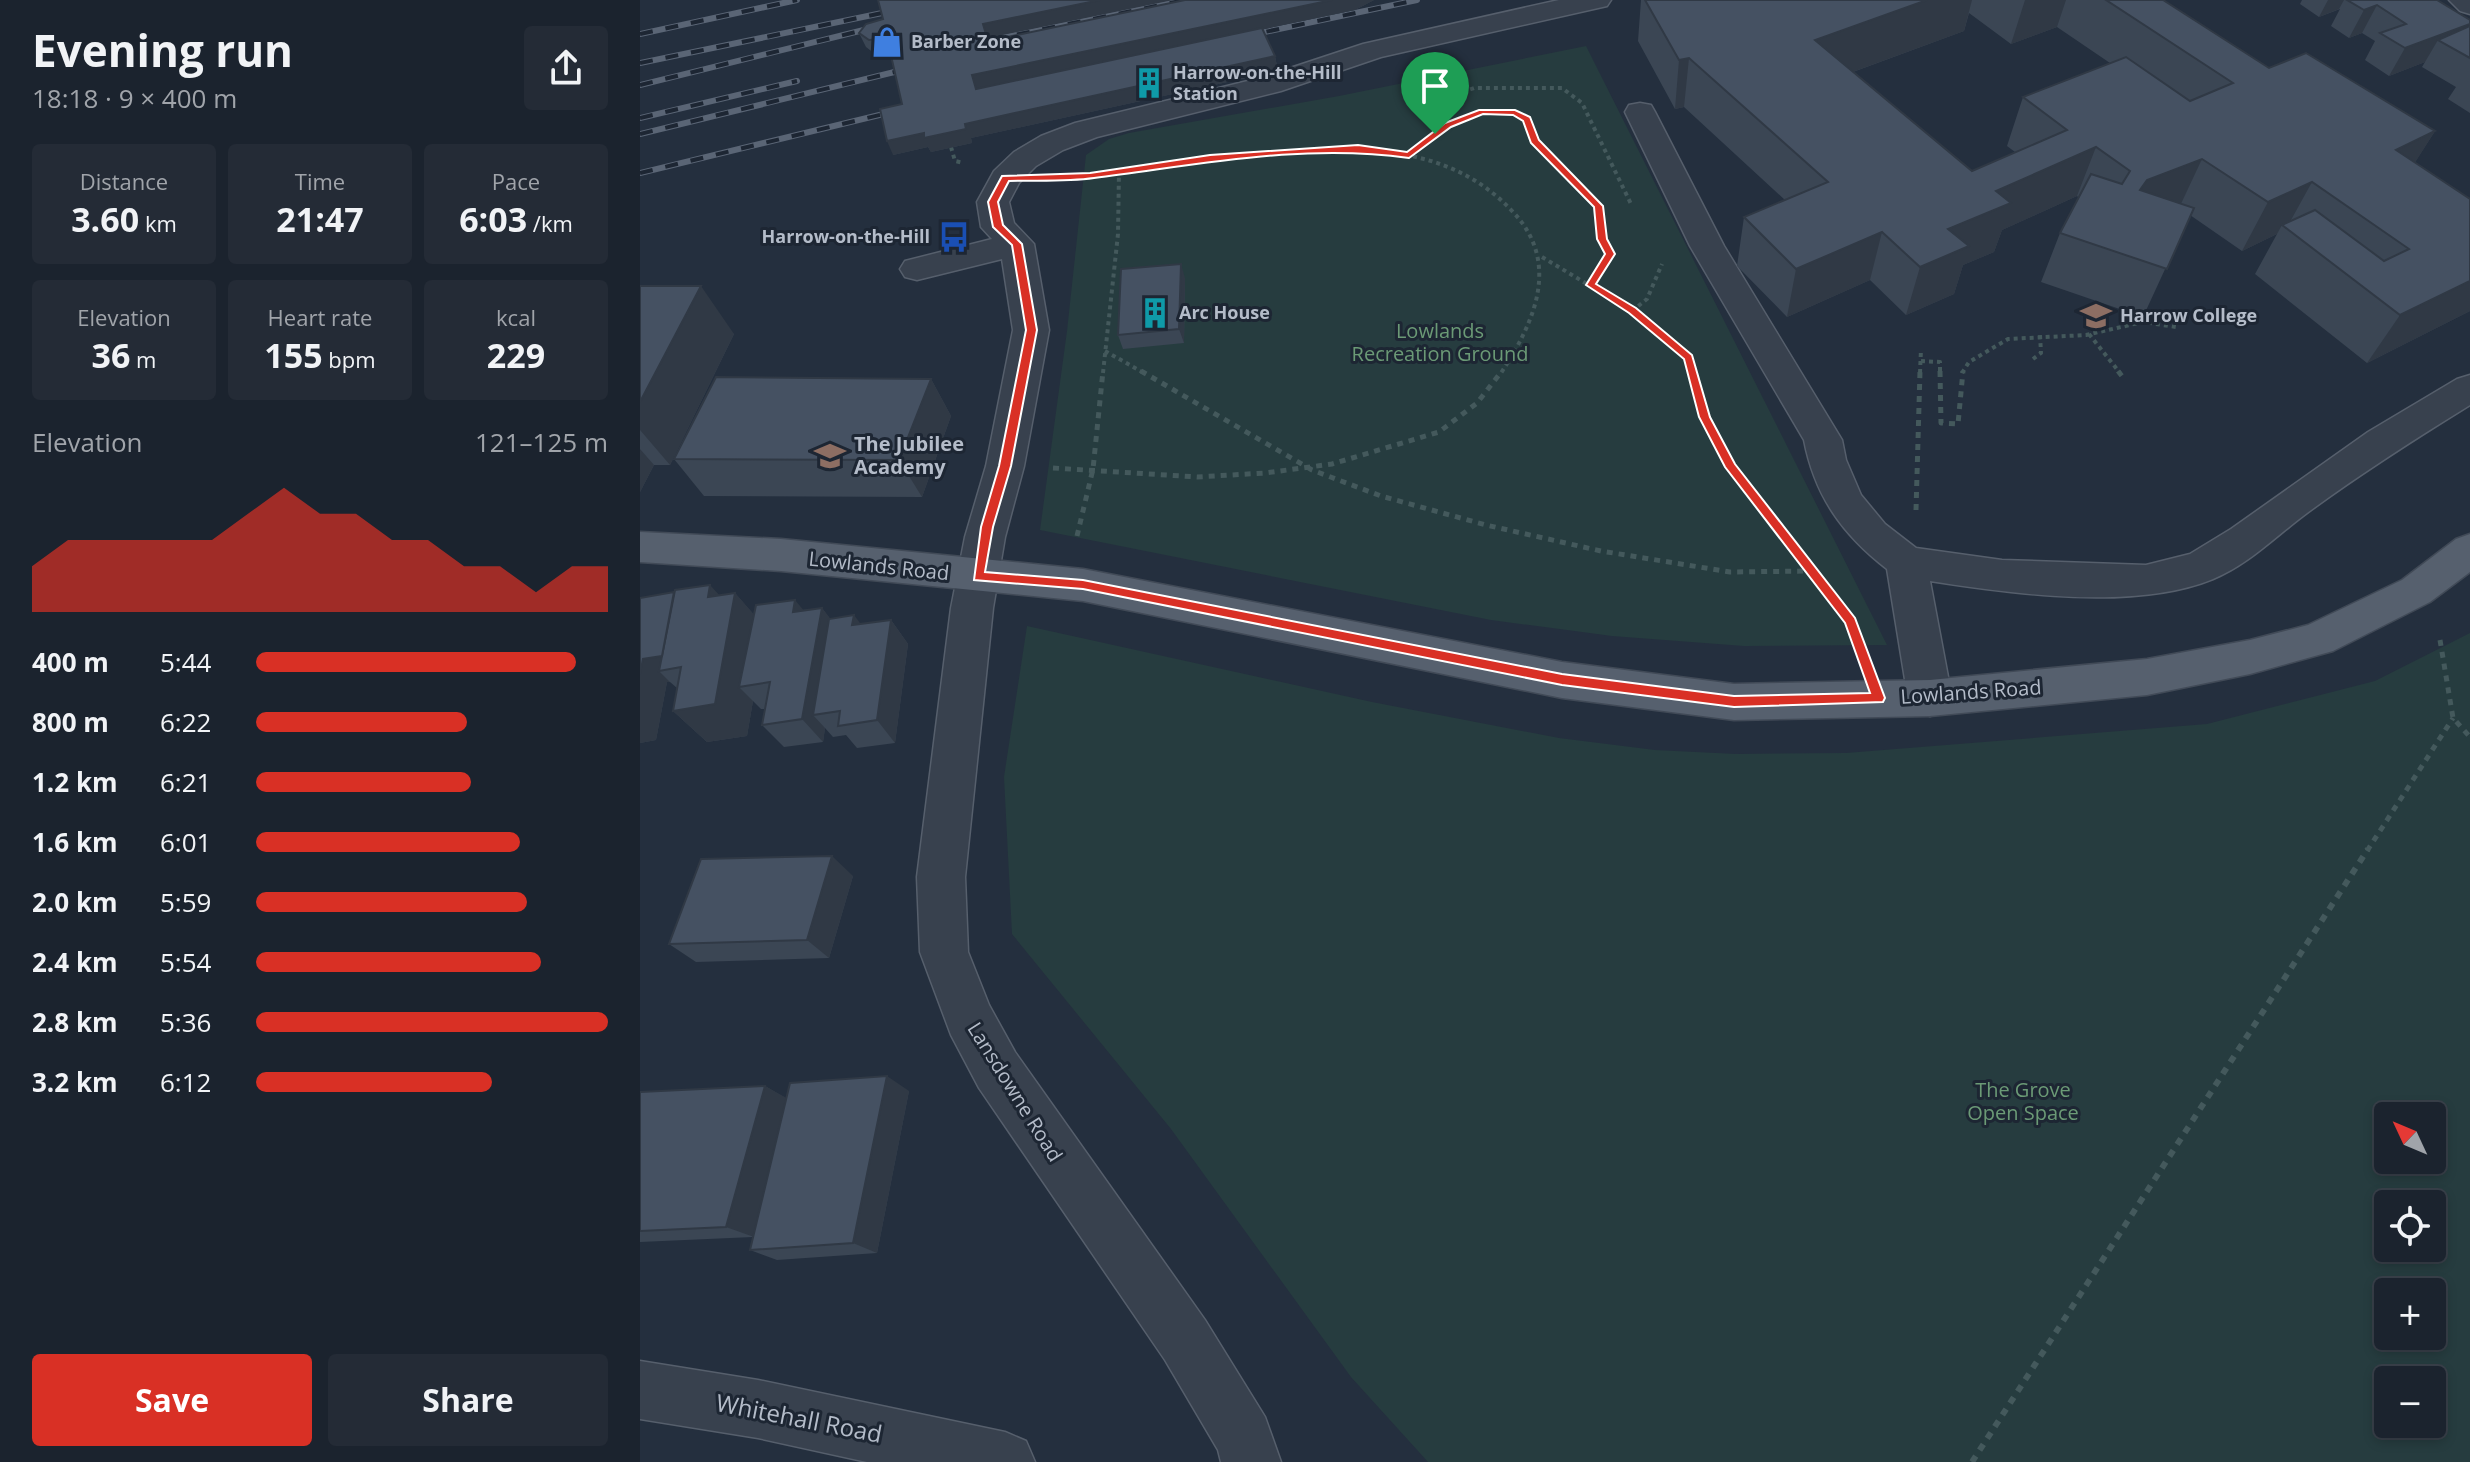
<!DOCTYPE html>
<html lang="en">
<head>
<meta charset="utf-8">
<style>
  body { margin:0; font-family:"Open Sans",sans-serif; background:#242b36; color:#f1f3f6; height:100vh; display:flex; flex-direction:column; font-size:30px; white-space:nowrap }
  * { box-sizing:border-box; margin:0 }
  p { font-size:26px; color:#a0a4aa }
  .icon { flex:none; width:44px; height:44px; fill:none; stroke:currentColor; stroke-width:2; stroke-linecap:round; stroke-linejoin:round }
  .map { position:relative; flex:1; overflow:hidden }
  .panel { display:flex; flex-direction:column; background:#1b232e; width:640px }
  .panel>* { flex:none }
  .needle { width:52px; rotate:314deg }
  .buttons { position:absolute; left:1734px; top:1102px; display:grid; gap:16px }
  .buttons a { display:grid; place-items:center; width:72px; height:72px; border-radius:8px; background:#1b232e; box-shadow:0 4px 12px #0003,0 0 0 2px #39404a; font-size:40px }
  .pin { position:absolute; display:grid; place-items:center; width:68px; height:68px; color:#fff; margin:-82px -34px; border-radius:50% 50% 50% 0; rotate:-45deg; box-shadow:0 0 8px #0007 }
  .pin .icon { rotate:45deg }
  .round { display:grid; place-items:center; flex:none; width:84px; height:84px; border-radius:8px; background:#242b36 }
  .overview { display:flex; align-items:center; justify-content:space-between; height:136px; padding:0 32px }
  h1 { font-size:44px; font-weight:700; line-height:60px }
  .metrics { display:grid; grid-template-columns:repeat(3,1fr); gap:12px; height:136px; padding:8px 32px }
  .metrics div { display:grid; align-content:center; border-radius:8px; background:#242b36; text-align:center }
  .metrics b { font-size:34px; font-weight:700 }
  .metrics small { font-size:22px; font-weight:400 }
  .metrics p { font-size:22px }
  .chart { height:224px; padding:16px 32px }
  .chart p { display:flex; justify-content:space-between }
  .chart svg { width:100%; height:144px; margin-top:8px; fill:#d93025; opacity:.7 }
  .button { display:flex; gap:16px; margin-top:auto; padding:16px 32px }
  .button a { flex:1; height:92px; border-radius:8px; background:#d93025; color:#fff; font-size:32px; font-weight:700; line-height:92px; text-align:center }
  .button a+a { background:#242b36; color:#f1f3f6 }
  ul { padding:0 32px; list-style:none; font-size:26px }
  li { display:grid; grid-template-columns:128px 96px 1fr; align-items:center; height:60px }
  li i { height:20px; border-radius:10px; background:#d93025 }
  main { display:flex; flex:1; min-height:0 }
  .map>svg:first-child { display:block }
  .green { fill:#263c3f; fill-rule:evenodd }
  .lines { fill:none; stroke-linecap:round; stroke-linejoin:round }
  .minor-casing { stroke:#565f6c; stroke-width:3 }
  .major-casing { stroke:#414a57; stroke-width:3 }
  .path-far2 { stroke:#44595c; stroke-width:4; stroke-dasharray:4 4; stroke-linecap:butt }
  .path-far1 { stroke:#44595c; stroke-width:5; stroke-dasharray:6 6; stroke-linecap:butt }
  .path { stroke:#44595c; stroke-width:6; stroke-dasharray:7 7; stroke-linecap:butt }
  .minor { fill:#38414e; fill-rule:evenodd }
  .major { fill:#56606e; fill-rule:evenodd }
  .rail-casing { stroke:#5a6575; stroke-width:6 }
  .rail { stroke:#1d2633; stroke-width:4; stroke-dasharray:13; stroke-linecap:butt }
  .wall { fill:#3b4654; fill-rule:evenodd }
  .shaded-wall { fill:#303945 }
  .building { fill:#455162; stroke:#303945; stroke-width:2 }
  .route { fill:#d93025; stroke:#fff; stroke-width:2; fill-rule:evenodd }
  .labels { text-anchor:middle; stroke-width:6; stroke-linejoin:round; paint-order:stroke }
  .far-poi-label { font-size:18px; font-weight:bold; fill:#b4bcc9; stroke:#1d2633; text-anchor:start }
  .park-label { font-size:20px; fill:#6b9a76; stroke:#1d2633 }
  .poi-label { font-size:20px; font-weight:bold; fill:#b4bcc9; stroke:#1d2633; text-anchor:start }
  .street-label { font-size:20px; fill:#b4bcc9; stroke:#1d2633 }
  .near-street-label { font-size:24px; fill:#b4bcc9; stroke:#1d2633 }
</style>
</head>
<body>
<main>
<section class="panel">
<div class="overview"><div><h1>Evening run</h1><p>18:18 · 9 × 400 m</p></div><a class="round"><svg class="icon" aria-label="share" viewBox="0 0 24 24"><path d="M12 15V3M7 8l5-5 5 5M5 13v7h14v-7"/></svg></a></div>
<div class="metrics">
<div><p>Distance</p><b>3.60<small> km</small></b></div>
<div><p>Time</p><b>21:47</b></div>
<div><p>Pace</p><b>6:03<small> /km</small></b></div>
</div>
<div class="metrics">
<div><p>Elevation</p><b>36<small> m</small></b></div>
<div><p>Heart rate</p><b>155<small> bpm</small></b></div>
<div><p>kcal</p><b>229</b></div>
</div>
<div class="chart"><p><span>Elevation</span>121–125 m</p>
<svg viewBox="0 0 160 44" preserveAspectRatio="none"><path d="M0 44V30L10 22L20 22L30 22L40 22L50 22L60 14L70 6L80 14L90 14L100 22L110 22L120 30L130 30L140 38L150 30L160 30V44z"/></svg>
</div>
<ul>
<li><b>400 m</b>5:44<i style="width:91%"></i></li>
<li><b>800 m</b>6:22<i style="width:60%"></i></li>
<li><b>1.2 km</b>6:21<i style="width:61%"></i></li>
<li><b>1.6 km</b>6:01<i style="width:75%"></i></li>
<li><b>2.0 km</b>5:59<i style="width:77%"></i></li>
<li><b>2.4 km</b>5:54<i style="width:81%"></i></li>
<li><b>2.8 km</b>5:36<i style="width:100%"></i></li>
<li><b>3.2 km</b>6:12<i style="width:67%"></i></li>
</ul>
<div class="button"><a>Save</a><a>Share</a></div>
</section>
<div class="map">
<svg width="1830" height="1462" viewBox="0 0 1830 1462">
  <rect width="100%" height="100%" fill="#242f3e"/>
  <g class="green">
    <path d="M946,46l301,599 -143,1 -132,-10 -121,-16 -451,-90 27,-199 19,-176 23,-16 20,-6 210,-37z"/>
    <path d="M387,626l345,76 187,36 96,12 81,4 110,-1 361,-29 168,-43 95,-48v829h-1042l-77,-85 -180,-248 -159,-195 -8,-157zM1748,1116h44v44h-44zM1748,1204h44v44h-44zM1792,1292v44h-44v-44zM1792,1380v44h-44v-44z"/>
  </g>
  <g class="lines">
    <defs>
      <g id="minor">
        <path d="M919,0h52l-4,6 -226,51 -100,34 -184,46 -34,13 -27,16 -17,17 -10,19 5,21 20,21 15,86 -25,136 -19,71 -12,71 -28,269 3,75 21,53 26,47 190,268 60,97 16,45h-60l-3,-12 -53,-90 -186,-272 -28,-53 -31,-83 -3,-75 34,-269 14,-71 21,-71 27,-136 -11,-71 -85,21 -12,-3 -5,-8 5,-8 87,-22 -11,-12 -4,-25 17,-31 20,-19 27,-16 34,-13 185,-45 103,-34z"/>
        <path d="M1809,0h21v14l-10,-3z"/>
        <path d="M1000,103l11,2 4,7 69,134 118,194 4,20 15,35 24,29 31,24 86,12 144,5 44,-11 41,-25 137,-97 89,-53 13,-4v30c-55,34 -110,69 -163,108 -30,22 -59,52 -94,66 -78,32 -200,15 -283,2l22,117 -7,13 -15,5 -15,-5 -7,-13 -21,-129c-44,-34 -72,-72 -83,-129l-114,-194 -65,-134 4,-7z"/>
        <path d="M0,1361l118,19 247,52 21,9 9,21h-168l-109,-24 -118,-19z"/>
      </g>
      <path id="major" d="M0,532l141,7 302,30 479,93 172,22 196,-4 217,-21 103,-19 58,-15 94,-45 54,-41 14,-5v38l-40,30 -97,49 -83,23 -103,21 -217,21 -196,4 -172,-22 -479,-97 -302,-30 -141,-9z"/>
    </defs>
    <use href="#minor" class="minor-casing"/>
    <use href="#major" class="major-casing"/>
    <g class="path-far2">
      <path d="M795,134v-21l22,-19 17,-6h88l20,15 50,103"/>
      <path d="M311,147l4,14 9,2"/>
      <path d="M769,155l39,-30 34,-13h33l12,7 8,22 63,65 4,33 8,15 -19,31"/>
      <path d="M455,175c56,-10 112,-17 169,-21 89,-7 183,-14 250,59 47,51 20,110 -13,160"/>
      <path d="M902,257l90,54 57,47 4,15"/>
      <path d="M992,311l15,-12 15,-35"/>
      <path d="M1449,334l31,39"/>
      <path d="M465,351l39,22"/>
      <path d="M1393,359l8,-6 -1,-18"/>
      <path d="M1281,361l19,1v11"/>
      <path d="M463,373l15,-139 1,-63"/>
      <path d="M1280,373l1,-24"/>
      <path d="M1322,373l7,-11 39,-23 78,-4 57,-13 33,5"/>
    </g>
    <g class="path-far1">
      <path d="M501,371l171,99 69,26 105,29 115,26 129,21 81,-1"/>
      <path d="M1053,371c9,34 19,67 38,97 42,62 104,114 131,184"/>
      <path d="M1300,371l1,52 17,1 5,-53"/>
      <path d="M1478,371l7,9"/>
      <path d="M413,468l144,9 68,-4 67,-9 107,-32 38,-29 25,-32"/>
      <path d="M1276,510l4,-139"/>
      <path d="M437,536l16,-67 10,-98"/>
      <path d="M1800,640l13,78 17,19"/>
      <path d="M1727,851l86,-133"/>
    </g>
    <path class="path" d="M1332,1462l396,-613"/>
    <use href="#minor" class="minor"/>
    <use href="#major" class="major"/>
    <defs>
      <g id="rail">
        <path d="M0,34l157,-34"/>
        <path d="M601,37l176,-37"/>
        <path d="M326,45l219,-45"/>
        <path d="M0,63l247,-51"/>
        <path d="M0,85l244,-60"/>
        <path d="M0,118l157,-37"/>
        <path d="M0,134l275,-67"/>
        <path d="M0,173l260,-63"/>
      </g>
    </defs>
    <use href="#rail" class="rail-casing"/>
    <use href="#rail" class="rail"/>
  </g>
  <g class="wall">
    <path d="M545,0h189l-19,10 -93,19 13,27 3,15 -307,67 1,5 -41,9 -3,-5 -35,8 9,-51 -12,-52 -15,2 -9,-7 -7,-14 24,-14 105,19 1,3z"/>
    <path d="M1001,0h522l106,68 166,63 -20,31 55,37v112l-103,52 -112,-89 22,-40 -35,17 -52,-36 -47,102 -102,-35 19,-49 19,-35 -2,-2 -75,34 -8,22 -31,13 -9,29 -48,21 -36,-35 -83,37 -50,-51 7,-49 41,-17 -101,-93 -9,2 -37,-68zM1329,13l42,31 46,-17 53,36 -87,34 -16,49 8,6 -43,19 -119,-99 111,-41z"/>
    <path d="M1662,0h135l33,20v93l-22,-14 8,-12 -34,-20 3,-5 -36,14 -24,-16 10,-19 -13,-8 -13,5 -18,-12 9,-17 -21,8 -19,-13z"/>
    <path d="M545,278l-1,65 -61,6 -5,-14z"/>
    <path d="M0,286l94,48 -64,131h-16l-14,27z"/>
    <path d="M291,379l20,37 -29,81 -218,-1 -30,-37z"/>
    <path d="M95,593l19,22 68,-7 8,11 30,5 31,-4 17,24 -13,99 -38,5 -11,-13 -13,2 -8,-9 -2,14 -39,5 -22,-22 3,-16h-4l-8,-8 -6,35 -40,6 -34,-31 4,-23 -7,-6h-3l-11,58 -16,3v-145l80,-3z"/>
    <path d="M213,876l-24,82 -133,4 -27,-18z"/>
    <path d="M125,1086l22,13 122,-8 -32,162 -100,7 -27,-10 3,-13 -113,5v-150z"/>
  </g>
  <g class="shaded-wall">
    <path d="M460,0h73l-185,38 5,17 -10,-31z"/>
    <path d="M692,0h42l-19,10 -377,79h-2l-4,-14z"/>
    <path d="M1287,0h45l-8,31 -158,58 9,-49z"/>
    <path d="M1385,0h41l-9,27 -46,17z"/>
    <path d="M1688,0h16l-5,9 -20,8z"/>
    <path d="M1737,5l-15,28 -13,5 15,-28z"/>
    <path d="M1830,24v5l-32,11 -13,22 -36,14 16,-28z"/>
    <path d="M635,56l3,15 -307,67 1,5 -41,9 -3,-5 -35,8 -6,-14z"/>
    <path d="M1049,58l-5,49 -9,2 4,-49z"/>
    <path d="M1795,131l-31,49 -8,-30z"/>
    <path d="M1456,147l-19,49 -75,34 -8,22 -31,13 -9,29 -48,21 14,-48 28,-38 48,-38z"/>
    <path d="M1562,159l-23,49 -39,-18 7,-10z"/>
    <path d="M1672,182l-26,47 -4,-4 -5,9 -35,17 26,-49z"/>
    <path d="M1242,232l-12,48 -83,37 9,-48z"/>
    <path d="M541,264l4,14 -1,65 -5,-14z"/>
    <path d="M1830,281v30l-103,52 33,-48z"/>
    <path d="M61,286l33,48 -64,131 -30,-35v-28z"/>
    <path d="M291,379l20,37 -29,81 -23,-37z"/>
    <path d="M0,449l14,16 -14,27z"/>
    <path d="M70,585l22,24 3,-16 30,34 -26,60 14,14 -6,35 -40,6 -34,-31 35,-114z"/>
    <path d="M155,600l20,24 -22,-12z"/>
    <path d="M182,608l19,24 -28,83 12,13 -2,14 -21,-23z"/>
    <path d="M214,615l18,24 -20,-14z"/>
    <path d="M57,616l-16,51 -22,4 11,11h-3l-11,58 -16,3v-69l3,-15z"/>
    <path d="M251,620l17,24 -13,99 -18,-23z"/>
    <path d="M192,856l21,20 -24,82 -22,-18z"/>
    <path d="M247,1076l22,15 -32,162 -24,-10z"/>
    <path d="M125,1086l25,14 -36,137 -28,-10z"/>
  </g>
  <g class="building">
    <path d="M238,0h222l-117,24 5,17 197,-41h147l-360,75 4,14 286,-61 13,28 -310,68 1,5 -42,9v-5l-37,8 -7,-32 22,-5 -15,-66 -18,2 -10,-7 7,-9 17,-5z"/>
    <path d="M1005,0h282l-112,40 157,131 95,-41 -44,-33 103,-40 64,44 43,-18 -127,-83h57l106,68 37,-15 129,78 -39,19 74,49v82l-70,34 -118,-90 33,-15 69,51 25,-12 -97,-67 -44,20 -66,-43 -55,21 -7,10 54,18 -27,61 -107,-36 31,-59 31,10 8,-13 -34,-24 -100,44 15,12 -63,26 21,17 -49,21 -38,-35 -86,37 -52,-52 84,-35 -139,-124 -10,2z"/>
    <path d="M1707,0h90l33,20v4l-65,24 -25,-15 26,-9 -29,-19 -13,5z"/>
    <path d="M1830,26v32l-32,-18z"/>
    <path d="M541,264l-2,65 -61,6 3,-66z"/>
    <path d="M0,286h61l-61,116z"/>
    <path d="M76,377l215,2 -32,81 -225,-1z"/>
    <path d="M70,585l-2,12 27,-4 -20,111 -42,7 8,-44 -22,4 16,-81z"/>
    <path d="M34,592l-12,64 -19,3 -3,15v-76z"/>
    <path d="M155,600l-2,12 29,-4 -20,111 -40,6 8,-43 -31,5 17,-82z"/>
    <path d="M214,615l-2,10 39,-5 -14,100 -39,6 2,-15 -27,4 16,-96z"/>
    <path d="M192,856l-25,84 -138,4 32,-85z"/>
    <path d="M247,1076l-34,167 -103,7 40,-167z"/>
    <path d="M125,1086l-39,141 -86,4v-139z"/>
  </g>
  <path class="route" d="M839,110h36l15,7 9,23 64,66 4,33 8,15 -19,30 40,24 56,47 18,62 25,47 120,154 30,80 -2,4 -149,5 -172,-22 -479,-96 -109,-9 7,-53 18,-61 27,-136 -14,-85 -19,-18 -5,-25 14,-26 88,-3 120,-18 148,-10 49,7 38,-29zM843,114l30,1 10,6 8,22 63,64 3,32 8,15 -19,31 43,28 55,46 15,58 26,50 120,156 25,70 -136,3 -172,-22 -479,-94 -98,-8 8,-45 18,-61 26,-136 -15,-86 -19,-19 -5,-23 11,-21c28,-1 57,1 85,-3 105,-13 208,-35 315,-20l42,-31z"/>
  <defs>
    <symbol id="shop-bare" viewBox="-9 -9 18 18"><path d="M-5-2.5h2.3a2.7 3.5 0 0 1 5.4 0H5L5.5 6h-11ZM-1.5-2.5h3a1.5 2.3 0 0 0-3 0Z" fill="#3f7fe0" stroke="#1d2633" stroke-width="2.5" paint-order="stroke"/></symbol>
    <symbol id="building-bare" viewBox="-9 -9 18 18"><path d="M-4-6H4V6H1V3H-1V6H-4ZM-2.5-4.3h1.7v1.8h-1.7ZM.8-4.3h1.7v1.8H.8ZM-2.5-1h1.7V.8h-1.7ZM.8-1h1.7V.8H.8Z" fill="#0f9aa8" stroke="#1d2633" stroke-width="2.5" paint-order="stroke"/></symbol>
    <symbol id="bus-bare" viewBox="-9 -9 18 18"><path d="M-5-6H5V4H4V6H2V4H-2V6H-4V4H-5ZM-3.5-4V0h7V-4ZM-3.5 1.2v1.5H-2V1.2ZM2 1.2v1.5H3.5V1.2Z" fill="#1a4fb4" stroke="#1d2633" stroke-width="2.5" paint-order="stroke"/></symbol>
    <symbol id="university-bare" viewBox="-9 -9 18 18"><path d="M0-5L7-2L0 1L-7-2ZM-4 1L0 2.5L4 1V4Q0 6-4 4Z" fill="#8d6e63" stroke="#1d2633" stroke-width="2.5" paint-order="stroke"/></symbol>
    <symbol id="school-bare" viewBox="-9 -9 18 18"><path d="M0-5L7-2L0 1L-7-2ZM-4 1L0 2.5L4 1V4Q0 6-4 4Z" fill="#8d6e63" stroke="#1d2633" stroke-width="2.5" paint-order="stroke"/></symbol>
  </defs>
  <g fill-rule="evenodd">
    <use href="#shop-bare" x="225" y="20" width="44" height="44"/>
    <use href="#building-bare" x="487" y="61" width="44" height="44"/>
    <use href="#bus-bare" x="292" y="215" width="44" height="44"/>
    <use href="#building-bare" x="493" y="291" width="44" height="44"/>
    <use href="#university-bare" x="1434" y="294" width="44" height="44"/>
    <use href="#school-bare" x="168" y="434" width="44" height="44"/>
  </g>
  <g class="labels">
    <g class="far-poi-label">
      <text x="271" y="48">Barber Zone</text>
      <text x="533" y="79">Harrow-on-the-Hill<tspan x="533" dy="21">Station</tspan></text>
      <text x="290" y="243" text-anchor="end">Harrow-on-the-Hill</text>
      <text x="539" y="319">Arc House</text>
      <text x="1480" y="322">Harrow College</text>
    </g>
    <g class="park-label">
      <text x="800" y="338">Lowlands<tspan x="800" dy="23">Recreation Ground</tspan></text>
      <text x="1383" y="1097">The Grove<tspan x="1383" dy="23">Open Space</tspan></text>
    </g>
    <g class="poi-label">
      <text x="214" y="451">The Jubilee<tspan x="214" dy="23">Academy</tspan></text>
    </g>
    <g class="street-label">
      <text transform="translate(239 566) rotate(6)" y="7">Lowlands Road</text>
      <text transform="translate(1331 692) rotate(-4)" y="7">Lowlands Road</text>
      <text transform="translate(375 1092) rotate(58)" y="7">Lansdowne Road</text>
    </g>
    <g class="near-street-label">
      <text transform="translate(159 1419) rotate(11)" y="8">Whitehall Road</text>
    </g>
  </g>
</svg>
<div class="buttons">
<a><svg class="needle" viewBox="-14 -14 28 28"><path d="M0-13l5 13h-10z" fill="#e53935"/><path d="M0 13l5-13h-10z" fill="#a0a4aa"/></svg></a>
<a><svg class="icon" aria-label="locate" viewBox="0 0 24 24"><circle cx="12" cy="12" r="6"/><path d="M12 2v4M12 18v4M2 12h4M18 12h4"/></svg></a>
<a>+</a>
<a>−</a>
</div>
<div class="pin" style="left:795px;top:134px;background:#1e9e55"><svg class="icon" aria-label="arrive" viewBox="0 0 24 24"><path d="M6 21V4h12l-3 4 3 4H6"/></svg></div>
</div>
</main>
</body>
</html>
